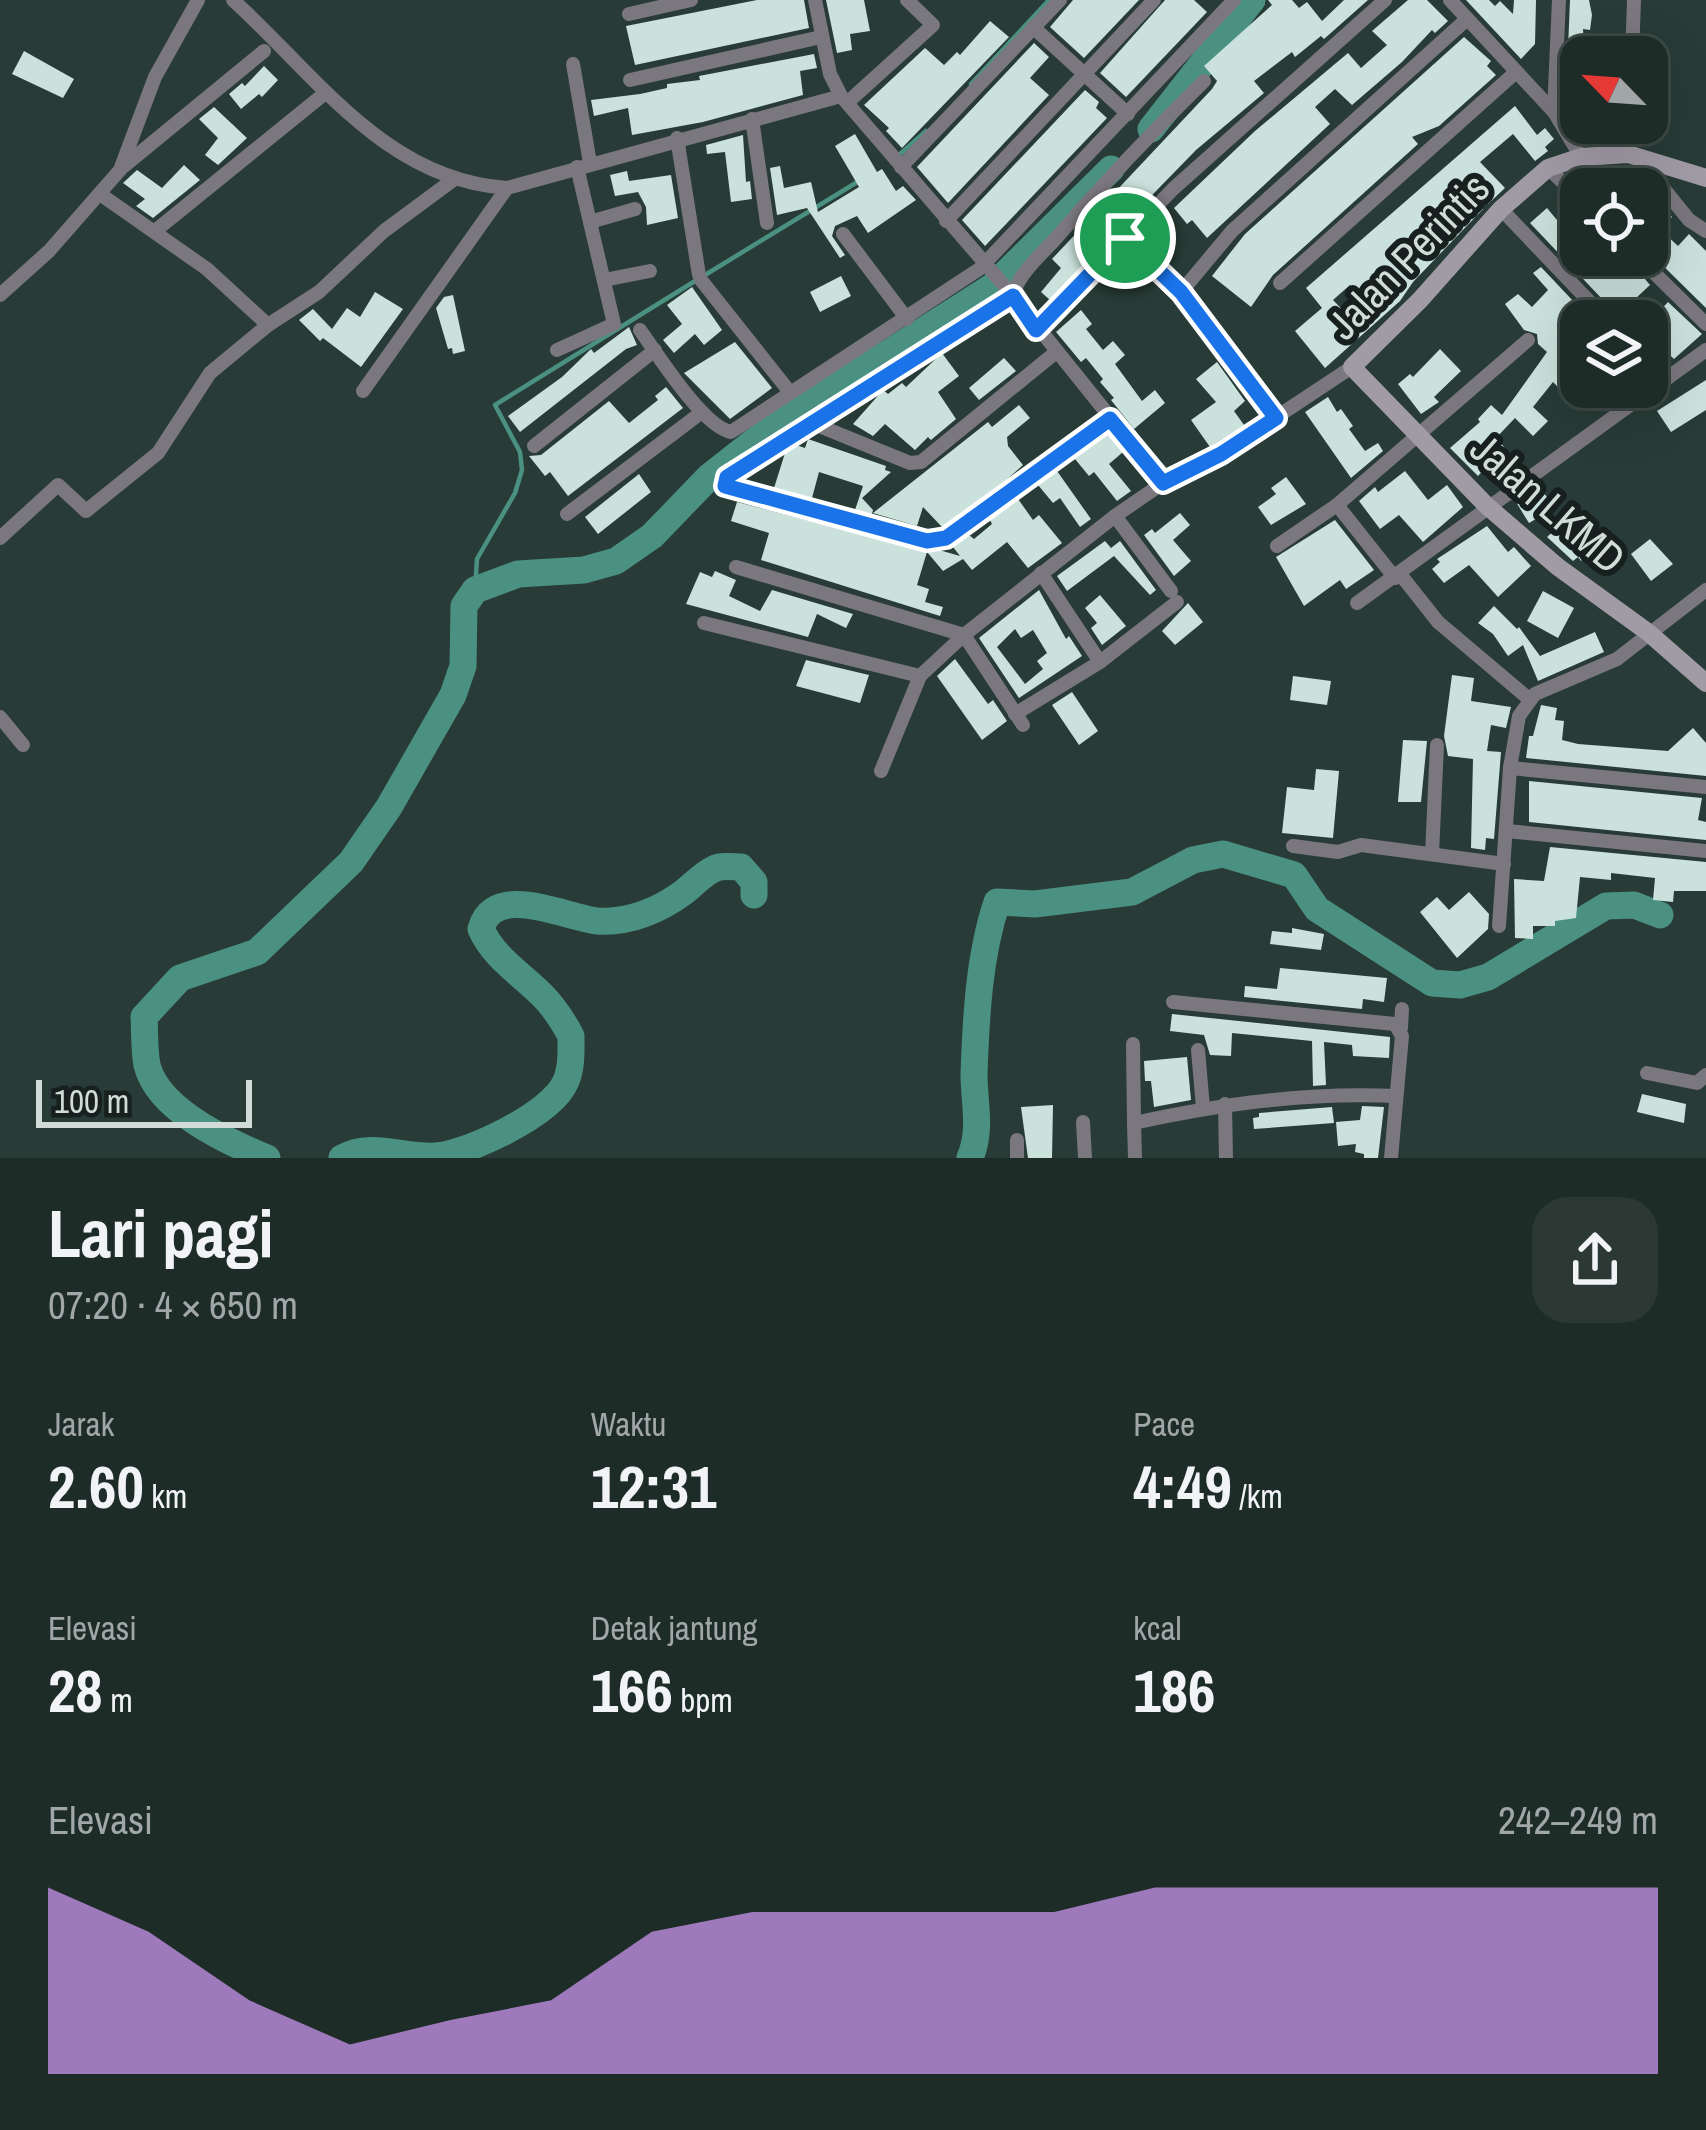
<!DOCTYPE html>
<html lang="id">
<head>
<meta charset="utf-8">
<style>
  body { margin:0; font-family:"Archivo Narrow",sans-serif; background:#2b3834; color:#f1f3f6; height:100vh; display:flex; flex-direction:column; font-size:45px; white-space:nowrap }
  * { box-sizing:border-box; margin:0 }
  p { font-size:39px; color:#a1a7a8 }
  .icon { flex:none; width:66px; height:66px; fill:none; stroke:currentColor; stroke-width:2; stroke-linecap:round; stroke-linejoin:round }
  .map { position:relative; height:1158px; overflow:hidden }
  .side { display:flex; flex-direction:column; background:#1e2c28; flex:1 }
  .side>* { flex:none }
  .needle { width:78px; rotate:295deg }
  .buttons { position:absolute; left:1560px; top:36px; display:grid; gap:24px }
  .buttons a { display:grid; place-items:center; width:108px; height:108px; border-radius:24px; background:#1e2c28; box-shadow:0 12px 48px #0002,0 0 0 3px #3c4845; font-size:60px }
  .scale { position:absolute; left:36px; bottom:30px; width:216px; box-sizing:border-box; padding-left:12px; border:6px solid #d1dcd9; border-top:0; font-size:33px; line-height:42px; white-space:nowrap; color:#d1dcd9; -webkit-text-stroke:9px #17201e; paint-order:stroke }
  .pin { position:absolute; display:grid; place-items:center; width:102px; height:102px; color:#fff; margin:-51px; border:6px solid #fff; border-radius:50%; box-shadow:0 3px 12px #0007 }
  .round { display:grid; place-items:center; flex:none; width:126px; height:126px; border-radius:36px; background:#2b3834 }
  .overview { display:flex; align-items:center; justify-content:space-between; height:204px; padding:0 48px }
  h1 { font-size:66px; font-weight:700; line-height:90px }
  .stats { display:grid; grid-template-columns:repeat(3,1fr); gap:18px; height:204px; padding:12px 48px }
  .stats div { display:grid; align-content:center }
  .stats b { font-size:60px; font-weight:700 }
  .stats small { font-size:33px; font-weight:400 }
  .stats p { font-size:33px }
  .chart { height:336px; padding:24px 48px }
  .chart p { display:flex; justify-content:space-between }
  .chart svg { width:100%; height:216px; margin-top:12px; fill:#d59cfb; opacity:.7 }
  .map>svg:first-child { display:block }
  .lines { fill:none; stroke-linecap:round; stroke-linejoin:round }
  .stream { stroke:#4b9182; stroke-width:4.5 }
  .river { stroke:#4b9182; stroke-width:27 }
  .building { fill:#cbe2dc; fill-rule:evenodd }
  .street { stroke:#7b777e; stroke-width:14 }
  .secondary { stroke:#a19ba6; stroke-width:18 }
  .route-casing { stroke:#fff; stroke-width:24 }
  .route { stroke:#1a73e8; stroke-width:15 }
  .labels { text-anchor:middle; stroke-width:12; stroke-linejoin:round; paint-order:stroke }
  .street-label { font-size:42px; fill:#d1dcd9; stroke:#17201e }
</style>
</head>
<body>
<div class="map">
<svg width="1706" height="1158" viewBox="0 0 1706 1158">
  <rect width="100%" height="100%" fill="#283b36"/>
  <g class="lines">
    <g class="stream">
      <path d="M971,84l78,-84"/>
      <path d="M899,155l27,-24"/>
      <path d="M705,275l154,-94"/>
      <path d="M475,590l2,-31 38,-66 7,-23 -2,-18 -25,-47 200,-124"/>
    </g>
    <g class="river">
      <path d="M1151,129l101,-129"/>
      <path d="M267,1158c-39,-16 -109,-48 -120,-93 -3,-15 -2,-33 -3,-48l36,-39 77,-26 94,-90 38,-55 64,-112 10,-29 1,-60 11,-16 43,-16 66,-4 32,-9 36,-25 58,-60 61,-48 221,-141 119,-118"/>
      <path d="M342,1158c29,-17 61,0 93,-2 33,-2 116,-42 130,-73 7,-14 6,-32 6,-47 -8,-15 -17,-29 -29,-41 -22,-22 -48,-37 -61,-66 13,-48 85,-11 117,-8 31,2 62,-11 86,-29 9,-7 20,-19 30,-23 7,-4 19,-2 27,-2l13,15v13"/>
      <path d="M970,1158c12,-29 4,-54 4,-84 2,-57 5,-118 23,-172l38,2 97,-12 61,-32 30,-6 71,21 23,34 115,74 28,2 28,-8 118,-71 28,-1 26,10"/>
    </g>
  </g>
  <g class="building">
    <path d="M757,0h47l5,28 -174,37 -9,-39z"/>
    <path d="M826,0h38l6,31 -20,3 2,16 -15,3z"/>
    <path d="M1073,0h66l-55,58 -34,-31z"/>
    <path d="M1165,0h29l13,12 -81,85 -26,-24z"/>
    <path d="M1268,0h24l7,8 8,-6 15,19 22,-21h24l-44,39 -3,-3 -26,21 -3,-5 -38,29 10,12 -68,57 -146,150 -9,-8 20,-24 -9,-9 160,-170 5,-8 -13,-15 68,-61z"/>
    <path d="M1408,0h19l21,21 -13,12 -3,-3 -30,32 -50,43 -17,-16 -20,18 15,17 -123,114 -15,-18 -5,4 -13,-16 81,-77 93,-78 13,15 26,-23 -15,-14z"/>
    <path d="M1466,0h23l6,6 5,-5 13,13 1,-14h22l-1,44 -14,15z"/>
    <path d="M1570,0h19l3,15 -2,15 -7,-1 1,18 -3,1v75h31l5,11 -1,7 -17,1 -4,-8 -11,7 -18,-31 5,-28 -4,-9z"/>
    <path d="M990,21l19,16 -107,111 -16,-17 3,-3 -25,-23 61,-57 19,17 13,-13 3,3z"/>
    <path d="M1464,37l27,24 -4,5 9,9 -57,51 -27,11 6,7 -145,131 -22,32 -39,-31 33,-42z"/>
    <path d="M1034,43l15,14 -19,21 19,17 -101,108 -31,-36z"/>
    <path d="M24,51l50,28 -11,19 -51,-24z"/>
    <path d="M814,54l3,14 -17,3 3,24 -100,27 -71,13 -4,-27 -34,8 -3,-16 49,-6 27,-6v-4l33,-4 -1,-4z"/>
    <path d="M264,66l14,14 -16,17 -3,-3 -18,15 -12,-15 13,-11 3,3z"/>
    <path d="M1085,90l14,12 -3,6 11,10 -122,128 -23,-26z"/>
    <path d="M1515,106l22,29 8,-7 9,11 -9,8 3,4 -13,10 -22,-27 -33,28 25,26 -17,16 -19,-23 -23,20 15,17 17,-15 5,6 -70,73 -13,19 -75,67 -30,-37 27,-23 -16,-20zM1350,285l26,23 -18,18 -25,-26z"/>
    <path d="M214,107l33,31 -29,27 -13,-10 13,-17 -19,-19z"/>
    <path d="M855,134l22,38 5,-3 14,22 7,-5 13,14 -48,33 -11,-17 -22,10 -3,10 13,19 -5,3 -33,-50 -30,7 -7,-47 10,-2 4,22 27,-6 7,30 41,-25 -24,-41z"/>
    <path d="M743,135l3,47 4,-1 2,18 -21,3 -6,-50 -18,2 -1,-9z"/>
    <path d="M184,165l16,15 -47,38 -17,-12 9,-7 -22,-16 14,-13 25,18z"/>
    <path d="M627,171l2,10 42,-6 7,43 -31,7 -1,-18 -8,-15 -23,4 -5,-21z"/>
    <path d="M1647,188l25,29 -12,12 18,17 11,-12 17,17v57l-57,-56 7,-7 -6,-6 -3,3z"/>
    <path d="M1547,208l15,18 19,-15v44l15,6 12,12 17,-18 25,30 -15,14 19,18 14,-15 34,32 -28,25 -27,-26v-12h-24l-93,-98z"/>
    <path d="M1541,267l51,54h-11v66l-10,-10 -12,11 -6,-6 -20,25 15,14 -15,15 -18,-18 -19,20 27,30 -19,15 -16,-18 -10,11 -28,-28 30,-26 -2,-3 13,-14 11,10 45,-63 -9,-8 -1,-10 -13,-4 -19,-26 13,-10 14,13 16,-17 -15,-17z"/>
    <path d="M841,276l10,20 -31,16 -10,-20z"/>
    <path d="M692,287l30,43 -18,15 -9,-11 -21,19 -11,-13 19,-16 -15,-19z"/>
    <path d="M375,292l28,17 -42,58 -38,-29 -3,3 -21,-21 14,-11 19,20 15,-21 13,9z"/>
    <path d="M453,295l12,56 -12,3 -1,-6 -4,1 -12,-41 8,-11z"/>
    <path d="M1081,310l11,14 -6,5 17,21 10,-9 12,14 -10,9 27,37 13,-11 10,13 -31,26 -23,-29 3,-2 -14,-16 3,-3 -17,-21 -5,4 -25,-30z"/>
    <path d="M629,327l8,18 -11,4 -106,83 -12,-16 54,-39 29,-28 3,4z"/>
    <path d="M735,342l37,46 -42,31 -46,-46z"/>
    <path d="M1440,349l21,22 -27,26 5,5 -18,12 -23,-30 12,-10 3,3z"/>
    <path d="M942,353l17,23 -21,16 18,27 -25,21 -3,-3 -13,13 -30,-26 -12,12 -20,-12 30,-34 5,4 14,-11 4,4z"/>
    <path d="M1004,358l12,13 -37,29 -10,-12z"/>
    <path d="M1217,362l28,39 -11,10 10,14 -34,22 -19,-27 25,-18 -20,-23z"/>
    <path d="M1706,380v30l-35,22 -14,-21z"/>
    <path d="M666,387l17,21 -115,88 -18,-24 -5,4 -16,-20 12,-1 68,-54 20,22 29,-23 -3,-4z"/>
    <path d="M1328,397l9,15 4,-3 12,17 -4,3 16,22 13,-8 5,8 -32,27 -46,-66z"/>
    <path d="M1019,405l11,13 -23,19 1,9 15,19 -18,16 -63,46 -19,-20 -6,19 -44,-13 115,-91 4,5z"/>
    <path d="M1109,434l14,18 -14,12 22,27 -14,10 -23,-29 -5,4 -14,-17z"/>
    <path d="M808,439l78,27 -1,4 6,2 -29,26 11,12 -1,4 -17,-4 8,-24 -44,-14 -7,26 -38,-10 11,-35 11,-8 9,3z"/>
    <path d="M1057,471l34,48 -11,8 -20,-29 -7,5 -15,-18z"/>
    <path d="M1405,471l23,29 19,-15 16,22 -40,35 -24,-27 -19,14 -21,-28 16,-14 3,5z"/>
    <path d="M639,474l12,18 -53,42 -13,-17z"/>
    <path d="M1286,477l20,27 -35,21 -13,-18 18,-13 -5,-6z"/>
    <path d="M1538,485l17,23 -26,15 -13,-21z"/>
    <path d="M1018,499l15,21 6,-5 23,28 -34,25 -21,-26 -35,28 -9,-11 -20,12 -16,-19 12,-2 21,6 -7,-9 16,-12 5,4 18,-15 -2,-4z"/>
    <path d="M737,502l190,50 -10,33 12,4 -4,13 18,5 -3,9 -179,-56 8,-27 -38,-12z"/>
    <path d="M1180,513l10,12 -17,15 18,21 -17,15 -30,-41 8,-6 3,4z"/>
    <path d="M1335,520l39,50 -28,19 -6,-9 -36,26 -28,-49z"/>
    <path d="M1566,520l31,28 -16,13 -3,-4 -5,4 -26,-24z"/>
    <path d="M1487,526l21,26 6,-5 17,19 -33,31 -29,-32 -25,18 -12,-14 8,-7 -3,-3z"/>
    <path d="M1650,539l23,25 -22,17 -20,-27z"/>
    <path d="M1105,541l6,7 9,-7 36,49 -6,5 -36,-39 -47,35 -10,-15z"/>
    <path d="M715,571l21,9 -7,16 31,15 12,-21 81,24 -7,14 -29,-14 -9,23 -122,-33 14,-32 12,5z"/>
    <path d="M1039,590l27,49 3,-3 13,20 -63,42 -40,-60zM1015,629l6,9 12,-8 14,23 -10,8 6,8 -18,15 -28,-37z"/>
    <path d="M1543,591l31,17 -16,30 -31,-17z"/>
    <path d="M1100,595l26,31 -24,19 -11,-17 6,-5 -12,-15z"/>
    <path d="M1188,603l15,19 -28,23 -13,-14z"/>
    <path d="M1494,606l23,23 2,-2 21,29 55,-24 9,20 -66,29 -15,-36 -15,11 -15,-22 -15,-11z"/>
    <path d="M955,659l33,45 5,-4 14,21 -25,19 -45,-64z"/>
    <path d="M806,660l63,15 -9,28 -64,-17z"/>
    <path d="M1452,675l22,3 -3,23 40,6 -5,21 -15,-3 -4,26 14,1 -7,87 -8,-1 -1,12 -14,-2 2,-89 -25,-3 -4,-20z"/>
    <path d="M1293,676l38,5 -4,24 -37,-5z"/>
    <path d="M1072,692l26,39 -19,14 -27,-40z"/>
    <path d="M1541,705l16,3 -2,12 9,1 -2,19 16,4 90,7 25,-23 13,15v33l-180,-18 3,-22h4z"/>
    <path d="M1403,740l24,1 -6,61h-23z"/>
    <path d="M1316,769l23,2 -6,67 -51,-5 5,-46 27,3z"/>
    <path d="M1529,781l173,17 -4,22 8,2v18l-177,-18z"/>
    <path d="M1550,847l156,15v29h-32l-1,11 -20,-2 2,-22 -44,-5v7l-31,-3 -4,41 -21,3v5h-22v13l-18,-1 -1,-59 30,2z"/>
    <path d="M1469,892l20,22 -1,15 -31,29 -37,-46 17,-15 12,13z"/>
    <path d="M1292,928l32,6 -3,16 -51,-6 2,-13 20,2z"/>
    <path d="M1280,968l107,10 -3,24 -21,-3 -1,10 -118,-12 1,-11 32,3z"/>
    <path d="M1172,1014l218,23 -1,21 -36,-2 -1,-11 -28,-3 2,43 -13,1 -1,-45 -80,-8 -1,23 -21,-1 -6,-20 -34,-4z"/>
    <path d="M1187,1057l4,43 -37,7 -3,-26h-6l-1,-20z"/>
    <path d="M1642,1094l44,10 -2,19 -47,-11z"/>
    <path d="M1053,1105l-1,53h-24l-7,-51z"/>
    <path d="M1362,1106l22,1 -6,51h-14v-4l-9,-2 1,-8 -18,2 -2,-24 24,-2z"/>
    <path d="M1332,1107l2,16 -80,6 -1,-11 6,-1v-4z"/>
  </g>
  <g class="lines">
    <g class="street">
      <path d="M233,0c83,75 152,180 274,188l334,-92"/>
      <path d="M815,0l15,74 11,22 167,194 155,193"/>
      <path d="M1450,0l104,112 27,45"/>
      <path d="M629,14l62,-14"/>
      <path d="M1033,27l95,87"/>
      <path d="M1632,57l2,-57"/>
      <path d="M573,64l17,99"/>
      <path d="M630,80l191,-43"/>
      <path d="M848,102l85,-77 -26,-25"/>
      <path d="M1554,112l5,-112"/>
      <path d="M752,119l15,104"/>
      <path d="M677,138l22,137"/>
      <path d="M1628,154l1,-31"/>
      <path d="M1638,157l51,63 17,11"/>
      <path d="M124,166l140,-115"/>
      <path d="M901,167l159,-167"/>
      <path d="M1548,168l33,32"/>
      <path d="M100,194l107,75 61,56 51,-33 65,-61 69,-51"/>
      <path d="M1501,209l107,112"/>
      <path d="M946,221l208,-221"/>
      <path d="M590,222l45,-13"/>
      <path d="M155,231l169,-137"/>
      <path d="M843,234l64,85"/>
      <path d="M1125,238l56,54 95,126"/>
      <path d="M1636,255l70,69"/>
      <path d="M985,263l249,-263"/>
      <path d="M604,280l46,-9"/>
      <path d="M701,280l88,111"/>
      <path d="M1280,283l236,-211"/>
      <path d="M1181,292l51,-61 235,-212"/>
      <path d="M0,295l49,-44 71,-81 35,-93 43,-77"/>
      <path d="M640,330c18,25 63,97 91,102l256,-168"/>
      <path d="M1037,330l136,-141 212,-189"/>
      <path d="M557,350l57,-26 -37,-157"/>
      <path d="M1647,359l18,18"/>
      <path d="M363,391l144,-203"/>
      <path d="M1110,419l-164,119 -19,3 -202,-55 -1,-3 64,-46 225,-142c5,-21 29,-41 44,-58 47,-54 96,-106 147,-156"/>
      <path d="M812,423l98,40 11,-1 134,-109"/>
      <path d="M534,446l121,-96"/>
      <path d="M1337,505l58,73"/>
      <path d="M567,514l135,-102"/>
      <path d="M1115,516l56,75"/>
      <path d="M0,538l58,-53 28,26 72,-58 52,-80 58,-48"/>
      <path d="M1277,546l60,-41 191,-165"/>
      <path d="M736,567l228,68 151,-119 48,-33 58,-29 131,-87"/>
      <path d="M1400,574l38,48 91,77"/>
      <path d="M1357,603l349,-253"/>
      <path d="M704,623l216,53 44,-41 59,90"/>
      <path d="M1100,662l77,-60"/>
      <path d="M1015,714l85,-52 -59,-89"/>
      <path d="M0,717l23,28"/>
      <path d="M1510,768l196,19"/>
      <path d="M881,771l39,-95"/>
      <path d="M1507,831l199,20"/>
      <path d="M1293,846l45,6 23,-7 143,19"/>
      <path d="M1432,854l5,-109"/>
      <path d="M1499,926l11,-158 9,-52 16,-22 82,-35 89,-69"/>
      <path d="M1173,1002l222,22 7,12 -11,122"/>
      <path d="M1401,1028l1,-19"/>
      <path d="M1133,1044l1,79"/>
      <path d="M1198,1050l5,58"/>
      <path d="M1647,1073l50,10 9,-8"/>
      <path d="M1225,1104l1,54"/>
      <path d="M1083,1122l2,36"/>
      <path d="M1017,1158v-18"/>
      <path d="M1135,1158l-1,-35c87,-19 172,-31 262,-27"/>
    </g>
    <path class="secondary" d="M1706,178l-78,-24 -47,3 -33,11 -47,41 -81,91 -68,67 135,139 71,61 91,66 57,50"/>
  </g>
  <g class="lines">
    <defs>
      <path id="route" d="M1125,238l56,54 95,126 -55,36 -58,29 -53,-64 -164,119 -19,3 -202,-55 2,-9 286,-181 23,34z"/>
    </defs>
    <use href="#route" class="route-casing"/>
    <use href="#route" class="route"/>
  </g>
  <g class="labels">
    <g class="street-label">
      <text transform="translate(1408 256) rotate(-46)" y="15">Jalan Perintis</text>
      <text transform="translate(1548 503) rotate(41)" y="15">Jalan LKMD</text>
    </g>
  </g>
</svg>
<div class="buttons">
<a><svg class="needle" viewBox="-14 -14 28 28"><path d="M0-13l5 13h-10z" fill="#e53935"/><path d="M0 13l5-13h-10z" fill="#a1a7a8"/></svg></a>
<a><svg class="icon" aria-label="locate" viewBox="0 0 24 24"><circle cx="12" cy="12" r="6"/><path d="M12 2v4M12 18v4M2 12h4M18 12h4"/></svg></a>
<a><svg class="icon" aria-label="layers" viewBox="0 0 24 24"><path d="M12 4l9 5-9 5-9-5zM3 14l9 5 9-5"/></svg></a>
</div>
<div class="scale">100 m</div>
<div class="pin" style="left:1125px;top:238px;background:#1e9e55"><svg class="icon" aria-label="arrive" viewBox="0 0 24 24"><path d="M6 21V4h12l-3 4 3 4H6"/></svg></div>
</div>
<section class="side">
<div class="overview"><div><h1>Lari pagi</h1><p>07:20 · 4 × 650 m</p></div><a class="round"><svg class="icon" aria-label="share" viewBox="0 0 24 24"><path d="M12 15V3M7 8l5-5 5 5M5 13v7h14v-7"/></svg></a></div>
<div class="stats">
<div><p>Jarak</p><b>2.60<small> km</small></b></div>
<div><p>Waktu</p><b>12:31</b></div>
<div><p>Pace</p><b>4:49<small> /km</small></b></div>
</div>
<div class="stats">
<div><p>Elevasi</p><b>28<small> m</small></b></div>
<div><p>Detak jantung</p><b>166<small> bpm</small></b></div>
<div><p>kcal</p><b>186</b></div>
</div>
<div class="chart"><p><span>Elevasi</span>242–249 m</p>
<svg viewBox="0 0 160 44" preserveAspectRatio="none"><path d="M0 44V6L10 15L20 29L30 38L40 33L50 29L60 15L70 11L80 11L90 11L100 11L110 6L120 6L130 6L140 6L150 6L160 6V44z"/></svg>
</div>
</section>
</body>
</html>
